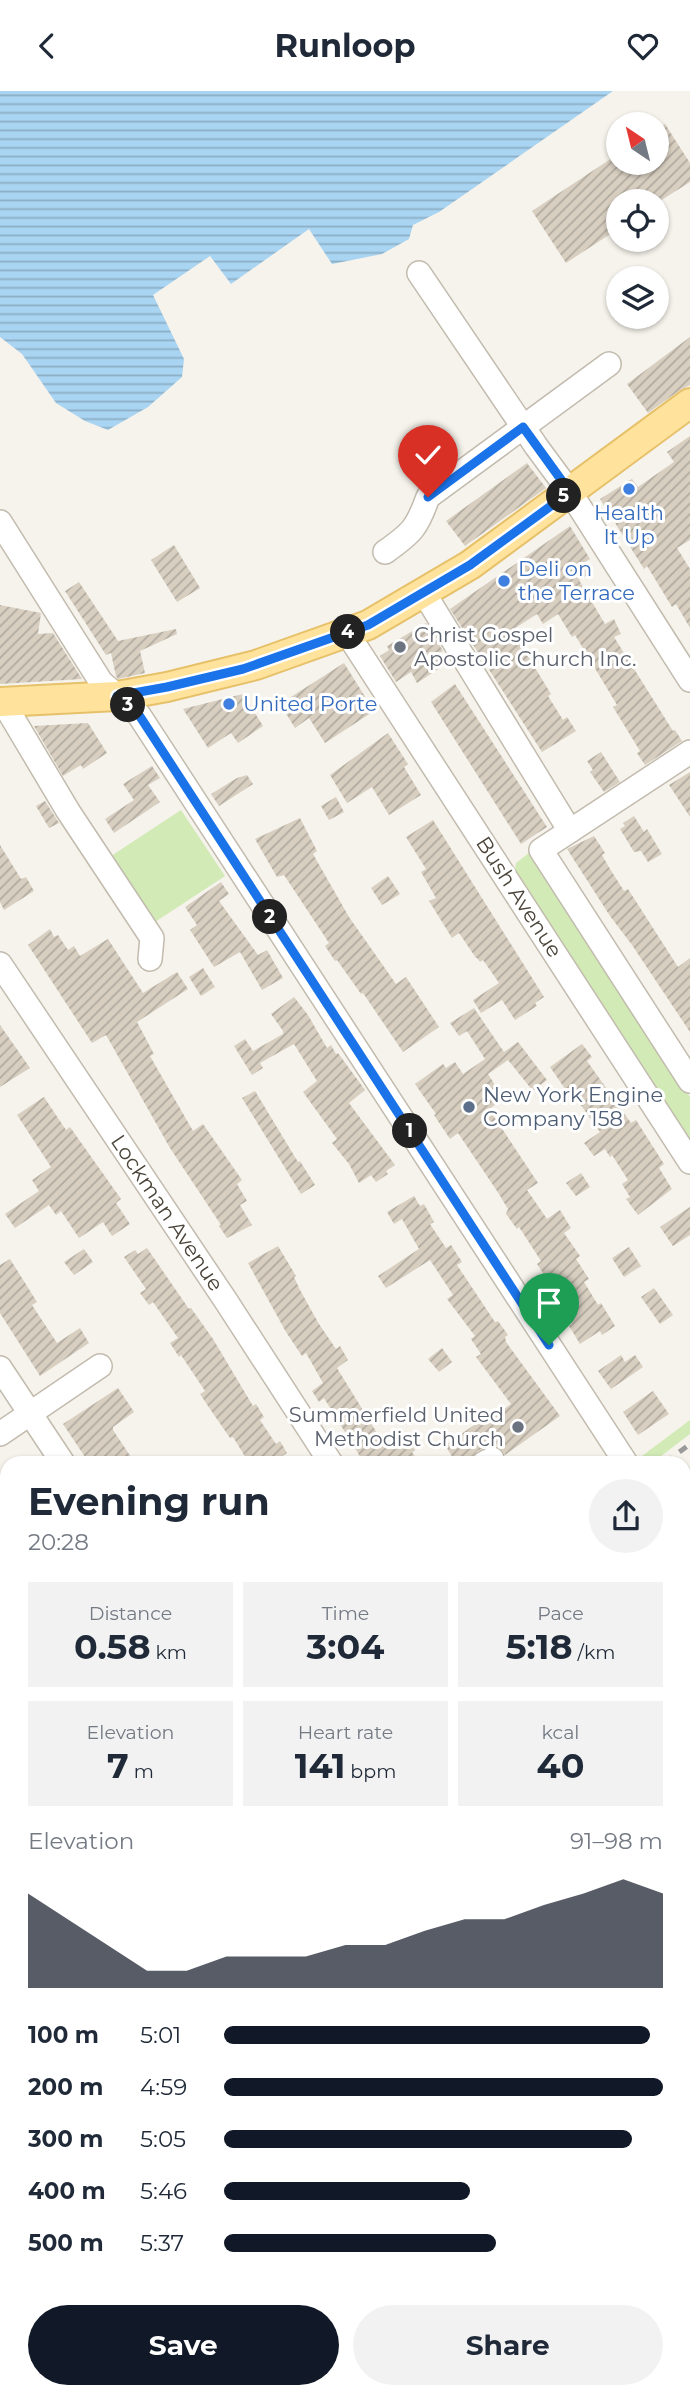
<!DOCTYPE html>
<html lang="en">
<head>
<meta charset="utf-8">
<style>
  body { margin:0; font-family:Montserrat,sans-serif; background:#f2f2f3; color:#1f2937; height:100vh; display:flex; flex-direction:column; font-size:26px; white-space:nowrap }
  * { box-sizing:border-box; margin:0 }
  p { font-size:23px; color:#747a83 }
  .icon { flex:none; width:38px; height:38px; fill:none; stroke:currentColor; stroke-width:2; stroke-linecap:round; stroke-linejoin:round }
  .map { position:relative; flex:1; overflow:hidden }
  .side { position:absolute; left:0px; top:1365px; width:691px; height:943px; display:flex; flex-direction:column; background:#fff; border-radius:21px 21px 0 0; box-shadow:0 2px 5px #0004 }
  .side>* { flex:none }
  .needle { width:46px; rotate:325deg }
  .buttons { position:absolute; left:606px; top:21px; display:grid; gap:14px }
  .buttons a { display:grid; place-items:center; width:63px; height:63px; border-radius:50%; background:#fff; box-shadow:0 2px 5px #0004; font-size:35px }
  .pin { position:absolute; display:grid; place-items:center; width:60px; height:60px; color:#fff; margin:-72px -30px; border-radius:50% 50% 50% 0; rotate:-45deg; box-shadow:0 0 7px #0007 }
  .pin .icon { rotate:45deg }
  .km { position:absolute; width:35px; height:35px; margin:-18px; border-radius:50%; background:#222; color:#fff; font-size:19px; line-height:35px; text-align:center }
  .round { display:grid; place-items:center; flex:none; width:74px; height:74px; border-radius:37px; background:#f2f2f3 }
  .head { display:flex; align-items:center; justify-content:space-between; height:119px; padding:0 28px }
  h1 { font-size:38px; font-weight:700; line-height:52px }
  .figures { display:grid; grid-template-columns:repeat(3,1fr); gap:10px; height:119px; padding:7px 28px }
  .figures div { display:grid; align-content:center; border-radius:0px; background:#f2f2f3; text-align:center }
  .figures b { font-size:35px; font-weight:700 }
  .figures small { font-size:19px; font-weight:400 }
  .figures p { font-size:19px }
  .chart { height:196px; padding:14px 28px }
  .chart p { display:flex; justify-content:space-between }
  .chart svg { width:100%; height:126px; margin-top:7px; fill:#111827; opacity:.7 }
  .primary-button { display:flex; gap:14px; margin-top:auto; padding:14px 28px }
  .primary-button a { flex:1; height:80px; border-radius:42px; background:#111827; color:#fff; font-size:28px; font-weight:700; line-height:80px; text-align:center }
  .primary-button a+a { background:#f2f2f3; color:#1f2937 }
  ul { padding:0 28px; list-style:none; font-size:23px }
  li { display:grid; grid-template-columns:112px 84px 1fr; align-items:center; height:52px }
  li i { height:18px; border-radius:9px; background:#111827 }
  header { display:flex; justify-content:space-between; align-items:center; height:91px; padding:0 28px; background:#fff; font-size:32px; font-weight:700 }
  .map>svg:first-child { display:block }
  .residential { fill:#eae5da }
  .green { fill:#d2eab5 }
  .forest { fill:url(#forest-firs) }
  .water { fill:url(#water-rules) }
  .building { fill:url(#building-hatch) }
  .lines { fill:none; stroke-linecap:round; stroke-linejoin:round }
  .minor-casing { stroke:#c2bbae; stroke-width:26 }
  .major-casing { stroke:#e6c16a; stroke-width:32 }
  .path { stroke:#c4b79f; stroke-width:3.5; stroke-dasharray:3.5 3.5; stroke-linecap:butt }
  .minor { stroke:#fff; stroke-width:23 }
  .major { stroke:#ffe39c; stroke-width:28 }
  .rail { stroke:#9a9a9a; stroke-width:5; stroke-dasharray:9 9; stroke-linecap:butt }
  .route-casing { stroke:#fff; stroke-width:14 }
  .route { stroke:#1a73e8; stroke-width:9 }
  .shop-dot { fill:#3f7fe0; stroke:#fff; stroke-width:2.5 }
  .worship-dot { fill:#6b7280; stroke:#fff; stroke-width:2.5 }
  .service-dot { fill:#5c6f8a; stroke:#fff; stroke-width:2.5 }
  .labels { text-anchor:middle; stroke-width:6; stroke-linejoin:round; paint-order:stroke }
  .shop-label { font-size:21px; fill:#366cbe; stroke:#fff; text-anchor:start }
  .worship-label { font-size:21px; fill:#5b616d; stroke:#fff; text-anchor:start }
  .street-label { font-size:21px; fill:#4b4439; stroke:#fff }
  .service-label { font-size:21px; fill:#4e5e75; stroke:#fff; text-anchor:start }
</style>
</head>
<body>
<header><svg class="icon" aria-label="back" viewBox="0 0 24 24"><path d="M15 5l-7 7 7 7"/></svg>Runloop<svg class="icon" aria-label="heart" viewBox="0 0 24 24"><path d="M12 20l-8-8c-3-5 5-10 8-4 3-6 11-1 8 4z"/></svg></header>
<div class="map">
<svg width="690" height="2307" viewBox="0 0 690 2307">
  <defs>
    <pattern id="forest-firs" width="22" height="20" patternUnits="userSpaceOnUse" patternTransform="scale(1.75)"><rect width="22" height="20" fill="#d2eab5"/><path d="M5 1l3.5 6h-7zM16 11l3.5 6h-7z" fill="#b6ca9c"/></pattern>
    <pattern id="water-rules" width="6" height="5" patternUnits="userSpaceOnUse" patternTransform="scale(1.75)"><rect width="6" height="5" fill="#a9d4f2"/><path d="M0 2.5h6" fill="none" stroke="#8caec5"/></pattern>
    <pattern id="building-hatch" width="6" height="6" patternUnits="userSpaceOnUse" patternTransform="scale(1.75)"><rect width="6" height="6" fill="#d8cfc1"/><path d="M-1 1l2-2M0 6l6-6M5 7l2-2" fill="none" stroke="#b1aa9e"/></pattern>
  </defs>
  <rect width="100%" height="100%" fill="#f6f3ec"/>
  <g class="residential">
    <path d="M7,2000v298l-7,-11v-281z"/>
    <path d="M690,2138v169h-424l15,-6h403v-159z"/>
  </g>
  <g class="green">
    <path d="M181,719l44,66 -76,50 -44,-66z"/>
    <path d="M529,762l161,244v42l-175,-270 1,-6z"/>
    <path d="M684,2212l6,19v76h-67l1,-6h60z"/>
    <path d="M330,2301h122v6h-52z"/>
  </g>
  <path class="forest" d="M690,1329v14l-38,29h-5l-5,-7z"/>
  <path class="water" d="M0,0h613l-174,121 -26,13 -4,14 -27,15 -50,10 -23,-35 -78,55 -21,-28 -57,39 31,64 -2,18 -34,30 -40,23 -23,-9 -29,-18 -34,-49 -22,-17z"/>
  <g class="building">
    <path d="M665,33l25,39v19l-30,19h-42v28l-52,34 -34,-52 86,-57v9h38v-34z"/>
    <path d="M690,246v48l-10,5 -32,23 -21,-29z"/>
    <path d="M690,345v104l-13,8 13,21v59l-14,-24 -4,3 -25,-41 -3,3 -44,-70 32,-20 6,8 36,-25 -7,-10z"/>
    <path d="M527,372l19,25 -81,58 -19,-25z"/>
    <path d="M570,435l20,33 -5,3 7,10 -13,8 26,44 9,-5 7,15 -7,3 59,94 2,-1 7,11 -37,24 -8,-12 3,-2 -27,-44 4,-2 -42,-70 -3,2 -14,-23 -15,10 -6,-10 -25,16 39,64 -3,2 15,24 4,-3 9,14 -34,21 -92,-143z"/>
    <path d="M174,454l26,43 -23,14 -26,-42z"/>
    <path d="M79,491l39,59 58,-12 1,5 -37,17 5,22 -27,6 -2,-3 -5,-23 -5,2 -41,-64z"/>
    <path d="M0,514l41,8 -3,21 15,-1 29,46 -82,5z"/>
    <path d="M426,532l17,28 -7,4 7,11 -26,17 -6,-11 -15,10 -16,-26 9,-6 -2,-4z"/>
    <path d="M344,572l30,48 -49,32 -16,-25 -14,10 -15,-24z"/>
    <path d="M455,593l92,143 -26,17 -90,-142z"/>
    <path d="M243,603l20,32 -25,17 -7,-10 -23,15 -25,-39z"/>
    <path d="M88,632l19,30 -24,16 -2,-4 -18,11 -29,-50z"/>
    <path d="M388,642l20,31 -4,3 17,28 -32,20 -17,-28 -25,16 -17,-28z"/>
    <path d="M601,661l19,30 -16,10 -14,-20 3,-2 -6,-9z"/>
    <path d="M152,675l8,12 -12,7 12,17 -46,31 -9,-14 29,-19 -11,-16z"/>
    <path d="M690,681v45l-21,-32z"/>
    <path d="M247,684l6,9 -34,22 -8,-12 26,-16z"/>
    <path d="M336,706l8,15 -15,8 -8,-14z"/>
    <path d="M45,710l14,22 -10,5 -13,-22z"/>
    <path d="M634,725l10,16 3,-3 15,25 -14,8 -7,-11 -7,1 -14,-23 5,-3 -2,-3z"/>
    <path d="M300,727l17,33 -4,3 36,63 47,67 10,-7 33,50 -36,25 -40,-59 -2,1 -24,-34 -2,1 -10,-15 4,-3 -45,-68 -7,2 -22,-38z"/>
    <path d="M433,729l111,177 -9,6 2,3 -22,14 -13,-20 -21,13 -8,-13 26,-17 -16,-23 -3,2 -3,-4h-1l-17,-25 -7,5 -23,-37 7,-3 -15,-26 5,-3 -20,-32z"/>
    <path d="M594,745l11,17 -3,2 8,14 14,22 4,-2 50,78 12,-9v74l-58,-87 -22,-29 -43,-67z"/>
    <path d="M0,754l21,34 5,-2 8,14 -30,19 -4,-8z"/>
    <path d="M388,785l12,18 -18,11 -11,-17z"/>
    <path d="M221,791l8,12 -10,7 39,54 9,-5 16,28 -21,12 -22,-38 -26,15 -24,-37 7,-5 -12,-18z"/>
    <path d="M50,838l4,8 4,-2 10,15 6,-4 6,10 28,-17 35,54 34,-21 11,17 -51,33 17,32 -4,2 43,75 10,-7 39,56 -5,4 10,17 -7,4 12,20 -25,13 -8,-12 2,-1 -51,-77 -64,-113 -14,8 -64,-98z"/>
    <path d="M203,877l12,19 -14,9 -12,-19z"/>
    <path d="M294,906l14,18 19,33 4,-3 5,9 2,-1 27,37 -16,13 46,62 -9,6 2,3 -12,8 -5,-7 -12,8 -10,-19 -17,-21 5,-4 -34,-47 14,-11 -23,-37 -34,19 3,5 -11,7 -18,-29 11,-7 8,12 30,-17v-3l-12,-17z"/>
    <path d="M474,917l30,44 14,-10 29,38 -14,11 -25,-31 -20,14 16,25 -15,10 49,74 -11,7 20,29 13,-9 11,18 -7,5 16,23 -4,3 13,20 -5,3 14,23 3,-2 14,23 -13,9 -2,-4 -20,13 -11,-18 3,-2 -22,-35 3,-1 -16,-24 4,-3 -22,-34 -2,2 -11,-15 2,-5 -11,-18 -39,-58 -8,6 -16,-24 2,-1 -21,-30 28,-20 3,4 9,-6 8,12 22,-15 -18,-28 -8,5 -9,-13z"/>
    <path d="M0,934l30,43 -30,19z"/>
    <path d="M582,953l10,13 -5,4 44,62 5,-3 28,44 -5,4 13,21 -34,26 -12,-16 4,-2 -8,-13 6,-4 -16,-25 -2,2 -5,-8 -11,7 -10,-13 16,-11 -27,-38 -3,2 -20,-29z"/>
    <path d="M255,1000l43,71 2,-1 15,24 -14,9 -59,-96z"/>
    <path d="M44,1006l22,33 4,-3 51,72 -5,4 14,21 -18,12 -9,-14 -24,16 -18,-27 -5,4 -7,-10 -34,23 -10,-14 34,-23 -7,-11 19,-13 -34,-52z"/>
    <path d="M581,1082l9,14 -14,9 -10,-13z"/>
    <path d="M414,1105l6,10 4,-2 10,18 -4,2 16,24 5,-3 11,17 -5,3 38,57 3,-1 10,14 -3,2 1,5 54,74 -55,39 -5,-7 -8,-3 -15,6 -10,12h-11l-11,-18 38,-26 3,3 25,-18 -35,-47 5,-3 -10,-15 4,-3 -28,-37 6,-4 -23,-35 -44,28 -8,-12 41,-27 -17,-30 -8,5 -7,-12z"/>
    <path d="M690,1116v28l-17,11 -13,-19z"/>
    <path d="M278,1155l18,30 -2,1 6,13 19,34 17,25 4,-3 8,14 -11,8 48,78 20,-12 10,16 -3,2 7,11h-55l-40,-65 -5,4 -7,-11 11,-8 -17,-30 -4,3 -16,-24 -38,-69z"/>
    <path d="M629,1156l12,19 -17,11 -12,-19z"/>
    <path d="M147,1157l42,61 2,-1 22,31 40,67 3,-2 8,13 -4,3 16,24 4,-3 7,12 -15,10h-23l-16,-26 -3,1 -20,-29 -10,-15 5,-3 -24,-36 -2,2 -9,-14 8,-5 -25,-36 -4,3 -9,-12 6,-4 -22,-32 11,-7 3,4z"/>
    <path d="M84,1158l9,13 -19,13 -10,-13z"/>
    <path d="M10,1168l27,43 -5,3 25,38 23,-15 9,15 -49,33 -40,-63v-48z"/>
    <path d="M654,1197l19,27 -13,9 -19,-27z"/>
    <path d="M442,1257l10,14 -13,10 -11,-13z"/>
    <path d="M621,1264l4,7 10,-7 8,12 -32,22 -13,-18z"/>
    <path d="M118,1297l16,24 -21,15v3l22,33h-46l-26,-39z"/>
    <path d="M653,1300l16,23 -31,21 -15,-23z"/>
  </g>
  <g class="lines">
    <defs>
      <g id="minor">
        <path d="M419,182l117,173 34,46 120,188"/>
        <path d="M0,431l101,160 38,33 487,748"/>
        <path d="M385,461c27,-19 32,-24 43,-55l181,-133"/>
        <path d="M424,502l146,238"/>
        <path d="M347,542l343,529"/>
        <path d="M3,611l65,109 84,127 -2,21"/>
        <path d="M690,661l-149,98 149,231"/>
        <path d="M0,873l226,337 105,162"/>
        <path d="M0,1277l63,95"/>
        <path d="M0,1343l100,-68"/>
        <path d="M484,1372l8,-4"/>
        <path d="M684,1461l6,9"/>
        <path d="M0,1736l7,11"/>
        <path d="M684,1802l6,-4"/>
        <path d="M684,1919l6,-4"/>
        <path d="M0,1972l7,-5"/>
        <path d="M684,1981l6,9"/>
        <path d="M684,2111l6,-3"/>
        <path d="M189,2307l12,-6"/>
      </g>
      <path id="major" d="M0,611l117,-6 50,-9 89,-22 112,-40 102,-60 220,-162"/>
    </defs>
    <use href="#minor" class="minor-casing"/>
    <use href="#major" class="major-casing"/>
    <g class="path">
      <path d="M0,2066l3,4 -3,14"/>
      <path d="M0,2121l7,-6"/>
      <path d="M0,2140l7,11"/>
      <path d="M684,2200l6,12"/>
      <path d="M0,2223l7,-8"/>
      <path d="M79,2301l4,6"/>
      <path d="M320,2306l16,1"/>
      <path d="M455,2307v-6"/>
      <path d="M576,2307v-6"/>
    </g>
    <use href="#minor" class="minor"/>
    <use href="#major" class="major"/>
    <g class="rail">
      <path d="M665,1372l25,-19"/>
      <path d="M0,1879l7,-5"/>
    </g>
  </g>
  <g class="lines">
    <defs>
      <path id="route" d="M428,406l95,-70 47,65 -100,73 -102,60 -125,44 -76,18 -50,9 22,19 410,630"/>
    </defs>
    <use href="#route" class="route-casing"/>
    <use href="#route" class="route"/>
  </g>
  <g class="shop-dot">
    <circle cx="629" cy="398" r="7"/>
    <circle cx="504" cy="490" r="7"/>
    <circle cx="229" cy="613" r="7"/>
  </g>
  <g class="worship-dot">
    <circle cx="400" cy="556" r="7"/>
    <circle cx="518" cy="1336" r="7"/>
  </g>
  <circle class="service-dot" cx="469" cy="1016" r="7"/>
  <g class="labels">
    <g class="shop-label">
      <text x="629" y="429" text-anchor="middle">Health<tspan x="629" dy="24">It Up</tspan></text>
      <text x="518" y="485">Deli on<tspan x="518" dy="24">the Terrace</tspan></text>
      <text x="243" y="620">United Porte</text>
    </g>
    <g class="worship-label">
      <text x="414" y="551">Christ Gospel<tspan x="414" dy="24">Apostolic Church Inc.</tspan></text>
      <text x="504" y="1331" text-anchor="end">Summerfield United<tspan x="504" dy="24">Methodist Church</tspan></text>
    </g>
    <g class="street-label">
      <text transform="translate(519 806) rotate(57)" y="7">Bush Avenue</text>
      <text transform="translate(167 1122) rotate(56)" y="7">Lockman Avenue</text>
    </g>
    <g class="service-label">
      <text x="483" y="1011">New York Engine<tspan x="483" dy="24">Company 158</tspan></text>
    </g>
  </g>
</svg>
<div class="buttons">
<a><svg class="needle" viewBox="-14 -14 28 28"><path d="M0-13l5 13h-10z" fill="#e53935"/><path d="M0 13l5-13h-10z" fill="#747a83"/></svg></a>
<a><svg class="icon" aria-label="locate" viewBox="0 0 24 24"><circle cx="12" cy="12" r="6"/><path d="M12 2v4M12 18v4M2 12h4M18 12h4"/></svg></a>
<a><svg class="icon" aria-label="layers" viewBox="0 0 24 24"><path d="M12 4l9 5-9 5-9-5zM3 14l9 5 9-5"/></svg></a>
</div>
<div class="pin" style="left:549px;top:1254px;background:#1e9e55"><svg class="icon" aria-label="arrive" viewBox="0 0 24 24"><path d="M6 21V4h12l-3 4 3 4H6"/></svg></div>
<div class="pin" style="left:428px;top:406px;background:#d93025"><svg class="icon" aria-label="check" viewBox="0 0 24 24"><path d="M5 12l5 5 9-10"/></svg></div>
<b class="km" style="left:410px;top:1040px">1</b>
<b class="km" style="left:270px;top:826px">2</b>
<b class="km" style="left:128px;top:614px">3</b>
<b class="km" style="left:348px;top:541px">4</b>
<b class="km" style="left:564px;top:405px">5</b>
<section class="side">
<div class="head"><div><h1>Evening run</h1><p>20:28</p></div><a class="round"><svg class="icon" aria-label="share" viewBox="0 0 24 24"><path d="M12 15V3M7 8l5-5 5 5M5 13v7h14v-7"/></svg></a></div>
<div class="figures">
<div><p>Distance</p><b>0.58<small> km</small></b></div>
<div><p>Time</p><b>3:04</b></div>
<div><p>Pace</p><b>5:18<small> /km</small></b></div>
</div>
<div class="figures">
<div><p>Elevation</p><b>7<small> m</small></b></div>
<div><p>Heart rate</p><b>141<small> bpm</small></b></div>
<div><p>kcal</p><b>40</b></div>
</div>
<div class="chart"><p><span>Elevation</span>91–98 m</p>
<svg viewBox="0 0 160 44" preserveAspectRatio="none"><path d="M0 44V11L10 20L20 29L30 38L40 38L50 33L60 33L70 33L80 29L90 29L100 24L110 20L120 20L130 15L140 11L150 6L160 11V44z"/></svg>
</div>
<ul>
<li><b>100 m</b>5:01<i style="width:97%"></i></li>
<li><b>200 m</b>4:59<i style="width:100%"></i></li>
<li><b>300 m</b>5:05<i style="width:93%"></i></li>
<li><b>400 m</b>5:46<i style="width:56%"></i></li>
<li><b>500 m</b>5:37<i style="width:62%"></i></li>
</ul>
<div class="primary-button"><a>Save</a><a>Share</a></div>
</section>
</div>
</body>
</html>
